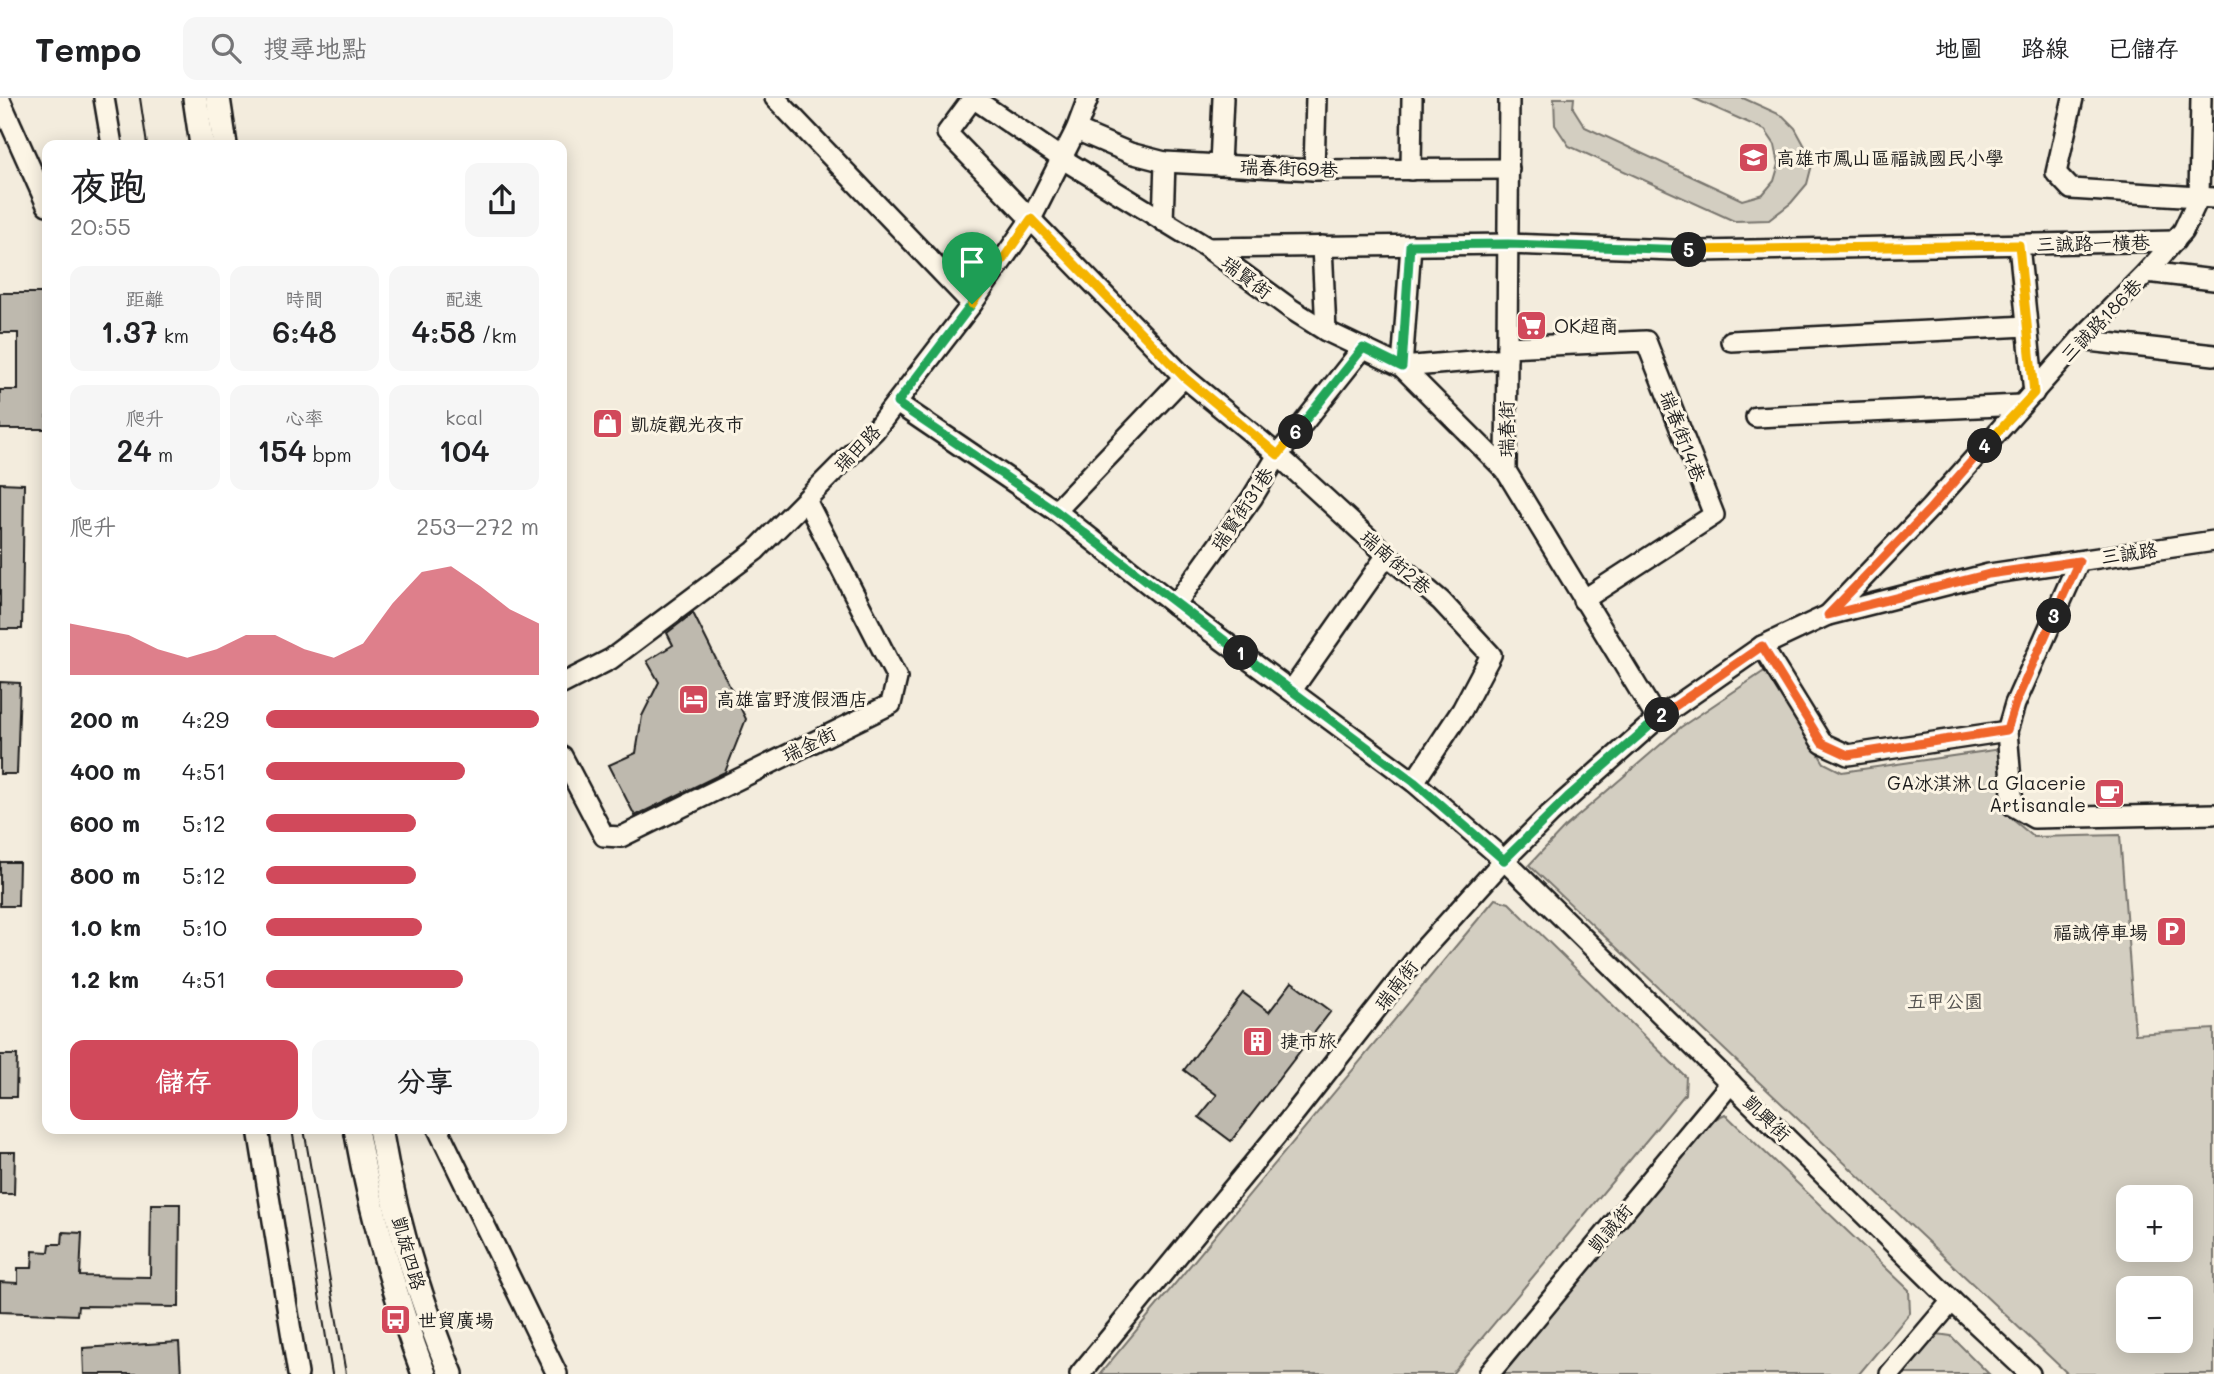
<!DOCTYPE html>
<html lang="zh-TW">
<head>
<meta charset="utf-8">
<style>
  body { margin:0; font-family:Mali,"LXGW WenKai TC",sans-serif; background:#f6f6f6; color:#202124; height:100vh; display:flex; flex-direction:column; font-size:26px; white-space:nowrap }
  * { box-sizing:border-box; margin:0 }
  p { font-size:23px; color:#757577 }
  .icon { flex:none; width:38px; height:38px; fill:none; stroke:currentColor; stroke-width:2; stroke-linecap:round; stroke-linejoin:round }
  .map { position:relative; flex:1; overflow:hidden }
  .panel { position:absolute; left:42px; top:42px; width:525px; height:994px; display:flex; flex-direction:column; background:#fff; border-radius:14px; box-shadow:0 4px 18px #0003 }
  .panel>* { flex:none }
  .tools { position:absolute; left:2116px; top:1087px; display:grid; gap:14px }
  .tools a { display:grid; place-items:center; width:77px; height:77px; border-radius:14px; background:#fff; box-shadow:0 4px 18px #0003; font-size:35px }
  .pin { position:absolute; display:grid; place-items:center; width:60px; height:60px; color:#fff; margin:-72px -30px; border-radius:50% 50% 50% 0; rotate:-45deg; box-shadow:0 0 7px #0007 }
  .pin .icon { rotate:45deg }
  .km { position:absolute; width:35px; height:35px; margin:-18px; border-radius:50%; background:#222; color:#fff; font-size:19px; line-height:35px; text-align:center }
  .round { display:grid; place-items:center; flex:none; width:74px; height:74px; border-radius:14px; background:#f6f6f6 }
  .summary { display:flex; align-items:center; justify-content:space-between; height:119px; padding:0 28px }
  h1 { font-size:38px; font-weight:600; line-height:52px }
  .stats { display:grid; grid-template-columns:repeat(3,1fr); gap:10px; height:119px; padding:7px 28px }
  .stats div { display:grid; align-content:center; border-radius:14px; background:#f6f6f6; text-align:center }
  .stats b { font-size:30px; font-weight:600 }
  .stats small { font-size:19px; font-weight:400 }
  .stats p { font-size:19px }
  .chart { height:196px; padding:14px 28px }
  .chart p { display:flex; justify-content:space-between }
  .chart svg { width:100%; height:126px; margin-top:7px; fill:#d1495b; opacity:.7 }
  .button { display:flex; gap:14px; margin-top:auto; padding:14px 28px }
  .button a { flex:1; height:80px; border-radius:14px; background:#d1495b; color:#fff; font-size:28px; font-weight:600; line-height:80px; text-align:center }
  .button a+a { background:#f6f6f6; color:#202124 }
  ul { padding:0 28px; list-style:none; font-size:23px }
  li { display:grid; grid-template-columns:112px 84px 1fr; align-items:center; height:52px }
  li i { height:18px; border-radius:9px; background:#d1495b }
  header { display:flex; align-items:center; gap:42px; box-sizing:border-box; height:98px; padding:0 35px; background:#fff; border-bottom:2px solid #e0e0e0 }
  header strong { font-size:33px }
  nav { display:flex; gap:38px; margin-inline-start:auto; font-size:24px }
  .search { width:490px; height:63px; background:#f6f6f6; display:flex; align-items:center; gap:18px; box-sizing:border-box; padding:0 24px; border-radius:14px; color:#757577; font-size:26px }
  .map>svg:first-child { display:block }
  .green { fill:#d3cec1; stroke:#78756e; stroke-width:2; fill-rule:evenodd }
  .building { fill:#beb9ae; stroke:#1c1c1c; stroke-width:2 }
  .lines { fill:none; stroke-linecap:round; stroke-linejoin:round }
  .minor-casing { stroke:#1c1c1c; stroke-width:24 }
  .tertiary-casing { stroke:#1c1c1c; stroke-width:28 }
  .minor { stroke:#fcf5e5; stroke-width:19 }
  .tertiary { stroke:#fcf5e5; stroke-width:23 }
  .tram { stroke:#1c1c1c; stroke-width:2 }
  .split-1-casing { stroke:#fff; stroke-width:14 }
  .split-2-casing { stroke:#fff; stroke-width:14 }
  .split-3-casing { stroke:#fff; stroke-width:14 }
  .split-4-casing { stroke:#fff; stroke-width:14 }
  .split-5-casing { stroke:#fff; stroke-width:14 }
  .split-6-casing { stroke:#fff; stroke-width:14 }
  .split-7-casing { stroke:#fff; stroke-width:14 }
  .split-1 { stroke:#22a559; stroke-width:9 }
  .split-2 { stroke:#22a559; stroke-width:9 }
  .split-3 { stroke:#f0652b; stroke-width:9 }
  .split-4 { stroke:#f0652b; stroke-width:9 }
  .split-5 { stroke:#f5b400; stroke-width:9 }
  .split-6 { stroke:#22a559; stroke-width:9 }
  .split-7 { stroke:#f5b400; stroke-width:9 }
  .labels { text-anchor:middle; stroke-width:6; stroke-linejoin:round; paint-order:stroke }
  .poi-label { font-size:19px; fill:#1c1c1c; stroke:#fcf5e5; text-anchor:start }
  .street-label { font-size:19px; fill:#1c1c1c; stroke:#fcf5e5 }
  .park-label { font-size:19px; fill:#53514e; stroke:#fcf5e5 }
</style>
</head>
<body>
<header>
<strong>Tempo</strong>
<div class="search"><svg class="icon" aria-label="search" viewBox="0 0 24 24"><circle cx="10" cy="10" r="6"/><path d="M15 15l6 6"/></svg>搜尋地點</div>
<nav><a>地圖</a><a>路線</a><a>已儲存</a></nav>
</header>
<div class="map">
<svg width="2214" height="1276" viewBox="0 0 2214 1276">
  <rect width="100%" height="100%" fill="#f3ecdd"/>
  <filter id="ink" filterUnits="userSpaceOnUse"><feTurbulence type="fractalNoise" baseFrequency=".0143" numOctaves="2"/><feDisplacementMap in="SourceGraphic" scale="14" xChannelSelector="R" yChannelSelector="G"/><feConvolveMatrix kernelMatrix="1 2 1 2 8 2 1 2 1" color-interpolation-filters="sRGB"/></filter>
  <g filter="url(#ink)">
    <g class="green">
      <path d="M1554,0h20l-1,10 12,19 157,73 21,-6 11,-13 5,-17 -4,-19 -10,-15 -72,-32h50l40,18 12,12 18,33 -6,23 -16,19 -22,17 -35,1 -165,-75 -14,-21z"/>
      <path d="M1766,572l58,93 18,9 159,-23 1,62 32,26 86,-2 15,199 79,-5v345h-146l-539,-509 35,-37 117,-101zM2128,1099h52v53h-52zM2128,1190h52v52h-52z"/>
      <path d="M1495,801l14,4 177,174 -1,17 -233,280h-352z"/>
      <path d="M1725,1016l184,176 1,23 -51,61h-356l210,-254z"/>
      <path d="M1937,1236l14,2 38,38h-85z"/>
    </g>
    <g class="building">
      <path d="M0,195h47v136h-47v-39h18v-57h-18z"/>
      <path d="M0,385l24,1 -2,145h-22z"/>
      <path d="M693,515l53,106 -21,53 -90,44 -26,-51 27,-12 6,-37 17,-34 -12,-21 26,-16 -6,-12z"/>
      <path d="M0,584l20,1 -3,91h-17z"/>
      <path d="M0,764h19l-1,44h-18z"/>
      <path d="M1292,884l39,29 -100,130 -32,-24 18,-22 -33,-25 59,-77 26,19z"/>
      <path d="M0,957h17l-1,42h-16z"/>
      <path d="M0,1054h15l-1,42h-14z"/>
      <path d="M151,1106h29l-1,103 -101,-1 -1,9 -77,-3v-30l18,1v-15h14l1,-17 16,1 1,-8h12l1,-12 19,1 -2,43 70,1z"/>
      <path d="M179,1244l2,32h-97l-1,-26z"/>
    </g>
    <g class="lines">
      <defs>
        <g id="minor">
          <path d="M104,0l8,47"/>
          <path d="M775,0l197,206"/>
          <path d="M973,0l88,60 147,90 83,61 35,22 76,36 104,104"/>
          <path d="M973,0l-26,35 237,244 -128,134"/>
          <path d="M1509,0l-3,373 151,248"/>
          <path d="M2073,0l-17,75 15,16 143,9"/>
          <path d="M0,2l47,105"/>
          <path d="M1076,32l54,23 35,9 149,8 195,-1"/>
          <path d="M1220,67l3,-67"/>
          <path d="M1314,72l2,-72"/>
          <path d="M1411,72l1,-72"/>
          <path d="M1163,123l2,-59"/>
          <path d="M1411,147l-9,122 105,-9"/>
          <path d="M2019,147l15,148"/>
          <path d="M1322,148l4,85"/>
          <path d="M1208,150l300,-4 194,7 473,-10"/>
          <path d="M2147,174l67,8"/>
          <path d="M2080,242l134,15"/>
          <path d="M1731,243l296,-15"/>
          <path d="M1507,249l139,-6 68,174 -131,85"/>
          <path d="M1184,279l94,78 109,100 54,46 50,54 -29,55 -48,72"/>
          <path d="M897,305l159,108 119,94 239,177 90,78 448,441 78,73"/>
          <path d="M1756,319l265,-12"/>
          <path d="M2079,463l-64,143 -8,27 6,75 21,12 180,-4"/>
          <path d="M1175,507l77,-107 26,-43 85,-107"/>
          <path d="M1828,517l102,-107 150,-168 67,-68 36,-41 16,-34 2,-99"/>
          <path d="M1762,548l60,97 26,12 159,-24"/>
          <path d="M562,586l49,-25 144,-108 120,-121 97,-126 59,-85 45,-89 12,-32"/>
          <path d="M1292,592l95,-135"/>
          <path d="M562,658l42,80 17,1 270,-133 6,-26 -91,-178"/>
          <path d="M258,1031l40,245"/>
          <path d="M438,1031l119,245"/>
          <path d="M1080,1276l210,-255 132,-168 82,-91 46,-46 107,-95 105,-73 66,-31 161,-41 225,-33"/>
          <path d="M1489,1276l242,-291"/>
          <path d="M1890,1276l62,-73"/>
        </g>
        <g id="tertiary">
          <path d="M195,0l7,47"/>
          <path d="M218,0l7,47"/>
          <path d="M356,1031c15,83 38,166 68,245"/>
          <path d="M380,1031c14,84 38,167 71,245"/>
        </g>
      </defs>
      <use href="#minor" class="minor-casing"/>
      <use href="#tertiary" class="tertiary-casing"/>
      <use href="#minor" class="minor"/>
      <use href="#tertiary" class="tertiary"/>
      <g class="tram">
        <path d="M140,0l7,47"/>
        <path d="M292,1031l40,245"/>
        <path d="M304,1031l42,245"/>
      </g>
    </g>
  </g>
  <g class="lines" filter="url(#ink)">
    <defs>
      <path id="split-1" d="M972,206l-75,99 159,108 185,142"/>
      <path id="split-2" d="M1241,555l173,129 90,78 64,-63 94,-82"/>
      <path id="split-3" d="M1662,617l100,-69 60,97 26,12 159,-25 8,-26 39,-88"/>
      <path id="split-4" d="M1985,348l-55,63 -102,106 161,-41 90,-13 -25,55"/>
      <path id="split-5" d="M1689,152l330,-5 15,148 -49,53"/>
      <path id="split-6" d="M1296,334l67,-84 39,19 8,-122 98,-1 181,6"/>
      <path id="split-7" d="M972,206l59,-85 153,158 94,78 18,-23"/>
    </defs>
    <use href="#split-1" class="split-1-casing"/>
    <use href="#split-2" class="split-2-casing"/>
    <use href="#split-3" class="split-3-casing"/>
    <use href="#split-4" class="split-4-casing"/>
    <use href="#split-5" class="split-5-casing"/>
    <use href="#split-6" class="split-6-casing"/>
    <use href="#split-7" class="split-7-casing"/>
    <use href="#split-1" class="split-1"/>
    <use href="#split-2" class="split-2"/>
    <use href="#split-3" class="split-3"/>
    <use href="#split-4" class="split-4"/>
    <use href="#split-5" class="split-5"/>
    <use href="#split-6" class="split-6"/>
    <use href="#split-7" class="split-7"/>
  </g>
  <defs>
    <symbol id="school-square" viewBox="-11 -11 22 22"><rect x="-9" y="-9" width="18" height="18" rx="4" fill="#d1495b" stroke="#fcf5e5"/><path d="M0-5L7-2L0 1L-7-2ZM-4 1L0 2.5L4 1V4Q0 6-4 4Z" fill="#fff"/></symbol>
    <symbol id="supermarket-square" viewBox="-11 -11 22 22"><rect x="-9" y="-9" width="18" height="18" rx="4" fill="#d1495b" stroke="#fcf5e5"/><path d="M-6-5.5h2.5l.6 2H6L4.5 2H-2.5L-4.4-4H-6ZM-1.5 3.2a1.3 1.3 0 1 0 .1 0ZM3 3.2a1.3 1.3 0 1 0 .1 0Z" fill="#fff"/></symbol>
    <symbol id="shop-square" viewBox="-11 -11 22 22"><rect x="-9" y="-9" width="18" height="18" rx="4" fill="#d1495b" stroke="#fcf5e5"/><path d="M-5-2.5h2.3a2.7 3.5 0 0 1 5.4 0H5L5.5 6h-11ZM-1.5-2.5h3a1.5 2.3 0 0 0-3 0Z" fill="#fff"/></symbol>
    <symbol id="hotel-square" viewBox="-11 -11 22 22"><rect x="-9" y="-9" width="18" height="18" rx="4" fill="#d1495b" stroke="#fcf5e5"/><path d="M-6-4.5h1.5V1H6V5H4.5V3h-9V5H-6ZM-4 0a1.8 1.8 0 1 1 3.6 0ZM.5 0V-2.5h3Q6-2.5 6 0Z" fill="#fff"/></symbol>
    <symbol id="cafe-square" viewBox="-11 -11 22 22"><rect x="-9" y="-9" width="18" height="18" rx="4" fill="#d1495b" stroke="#fcf5e5"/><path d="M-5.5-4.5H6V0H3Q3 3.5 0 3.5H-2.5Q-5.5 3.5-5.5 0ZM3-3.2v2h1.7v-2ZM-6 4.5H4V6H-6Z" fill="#fff"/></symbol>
    <symbol id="parking-square" viewBox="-11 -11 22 22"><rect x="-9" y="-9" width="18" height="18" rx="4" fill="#d1495b" stroke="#fcf5e5"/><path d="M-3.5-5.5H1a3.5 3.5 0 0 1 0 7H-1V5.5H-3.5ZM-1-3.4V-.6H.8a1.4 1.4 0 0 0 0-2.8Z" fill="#fff"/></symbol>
    <symbol id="building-square" viewBox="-11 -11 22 22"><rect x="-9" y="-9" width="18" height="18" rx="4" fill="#d1495b" stroke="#fcf5e5"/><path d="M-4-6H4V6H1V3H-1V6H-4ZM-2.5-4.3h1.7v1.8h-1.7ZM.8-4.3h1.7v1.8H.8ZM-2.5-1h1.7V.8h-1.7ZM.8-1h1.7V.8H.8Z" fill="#fff"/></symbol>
    <symbol id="bus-square" viewBox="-11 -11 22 22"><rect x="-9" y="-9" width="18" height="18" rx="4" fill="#d1495b" stroke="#fcf5e5"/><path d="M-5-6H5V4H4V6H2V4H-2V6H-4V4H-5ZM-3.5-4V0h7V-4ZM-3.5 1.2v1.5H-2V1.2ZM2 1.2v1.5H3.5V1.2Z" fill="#fff"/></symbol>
  </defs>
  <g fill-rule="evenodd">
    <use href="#school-square" x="1736" y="42" width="35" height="35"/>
    <use href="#supermarket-square" x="1514" y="210" width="35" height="35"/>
    <use href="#shop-square" x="590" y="308" width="35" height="35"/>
    <use href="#hotel-square" x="676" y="584" width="35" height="35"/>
    <use href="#cafe-square" x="2092" y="678" width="35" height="35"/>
    <use href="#parking-square" x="2154" y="816" width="35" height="35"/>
    <use href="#building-square" x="1240" y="926" width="35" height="35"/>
    <use href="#bus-square" x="378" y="1204" width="35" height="35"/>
  </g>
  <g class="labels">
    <g class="poi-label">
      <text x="1776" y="67">高雄市鳳山區福誠國民小學</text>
      <text x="1554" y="235">OK超商</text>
      <text x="630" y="333">凱旋觀光夜市</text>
      <text x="716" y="608">高雄富野渡假酒店</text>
      <text x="2086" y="692" text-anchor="end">GA冰淇淋 La Glacerie<tspan x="2086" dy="22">Artisanale</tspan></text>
      <text x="2148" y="841" text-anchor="end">福誠停車場</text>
      <text x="1280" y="950">捷市旅</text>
      <text x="418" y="1229">世貿廣場</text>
    </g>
    <g class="street-label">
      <text transform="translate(1289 70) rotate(2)" y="7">瑞春街69巷</text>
      <text transform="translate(2093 145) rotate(-1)" y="7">三誠路一橫巷</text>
      <text transform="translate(1247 179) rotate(37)" y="7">瑞賢街</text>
      <text transform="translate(2101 222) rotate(-46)" y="7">三誠路186巷</text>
      <text transform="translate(1506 331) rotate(-90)" y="7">瑞春街</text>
      <text transform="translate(1683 338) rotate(69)" y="7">瑞春街14巷</text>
      <text transform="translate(857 350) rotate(-46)" y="7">瑞田路</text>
      <text transform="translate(1242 411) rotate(-56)" y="7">瑞賢街31巷</text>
      <text transform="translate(2129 455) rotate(-8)" y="7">三誠路</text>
      <text transform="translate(1396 464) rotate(41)" y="7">瑞南街2巷</text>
      <text transform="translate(809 646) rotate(-26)" y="7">瑞金街</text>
      <text transform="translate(1396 887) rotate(-52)" y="7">瑞南街</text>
      <text transform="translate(1767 1020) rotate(44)" y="7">凱興街</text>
      <text transform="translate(1610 1130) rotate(-50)" y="7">凱誠街</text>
      <text transform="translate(409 1155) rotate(74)" y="7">凱旋四路</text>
    </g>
    <g class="park-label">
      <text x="1945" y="910">五甲公園</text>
    </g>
  </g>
</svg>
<div class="tools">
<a>+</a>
<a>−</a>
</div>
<div class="pin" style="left:972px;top:206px;background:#1e9e55"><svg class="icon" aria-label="arrive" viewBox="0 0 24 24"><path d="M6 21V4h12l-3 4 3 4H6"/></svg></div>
<b class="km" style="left:1241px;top:555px">1</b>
<b class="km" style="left:1662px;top:617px">2</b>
<b class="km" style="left:2054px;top:518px">3</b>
<b class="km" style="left:1985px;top:348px">4</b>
<b class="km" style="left:1689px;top:152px">5</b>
<b class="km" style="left:1296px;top:334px">6</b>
<section class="panel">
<div class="summary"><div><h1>夜跑</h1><p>20:55</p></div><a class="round"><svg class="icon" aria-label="share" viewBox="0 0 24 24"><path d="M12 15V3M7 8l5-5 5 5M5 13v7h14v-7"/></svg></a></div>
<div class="stats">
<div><p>距離</p><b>1.37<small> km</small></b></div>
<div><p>時間</p><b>6:48</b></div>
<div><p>配速</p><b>4:58<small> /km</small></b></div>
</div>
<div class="stats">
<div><p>爬升</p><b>24<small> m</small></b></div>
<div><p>心率</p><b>154<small> bpm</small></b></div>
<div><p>kcal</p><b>104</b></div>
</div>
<div class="chart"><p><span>爬升</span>253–272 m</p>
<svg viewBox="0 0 160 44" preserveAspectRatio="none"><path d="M0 44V26L10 28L20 30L30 35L40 38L50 35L60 30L70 30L80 35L90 38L100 33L110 19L120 8L130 6L140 13L150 21L160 26V44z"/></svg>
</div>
<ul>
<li><b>200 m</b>4:29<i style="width:100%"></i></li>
<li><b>400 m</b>4:51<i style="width:73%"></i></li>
<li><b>600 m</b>5:12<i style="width:55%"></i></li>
<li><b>800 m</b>5:12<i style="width:55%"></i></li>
<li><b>1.0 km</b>5:10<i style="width:57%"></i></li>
<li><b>1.2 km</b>4:51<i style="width:72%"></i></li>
</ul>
<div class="button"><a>儲存</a><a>分享</a></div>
</section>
</div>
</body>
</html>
